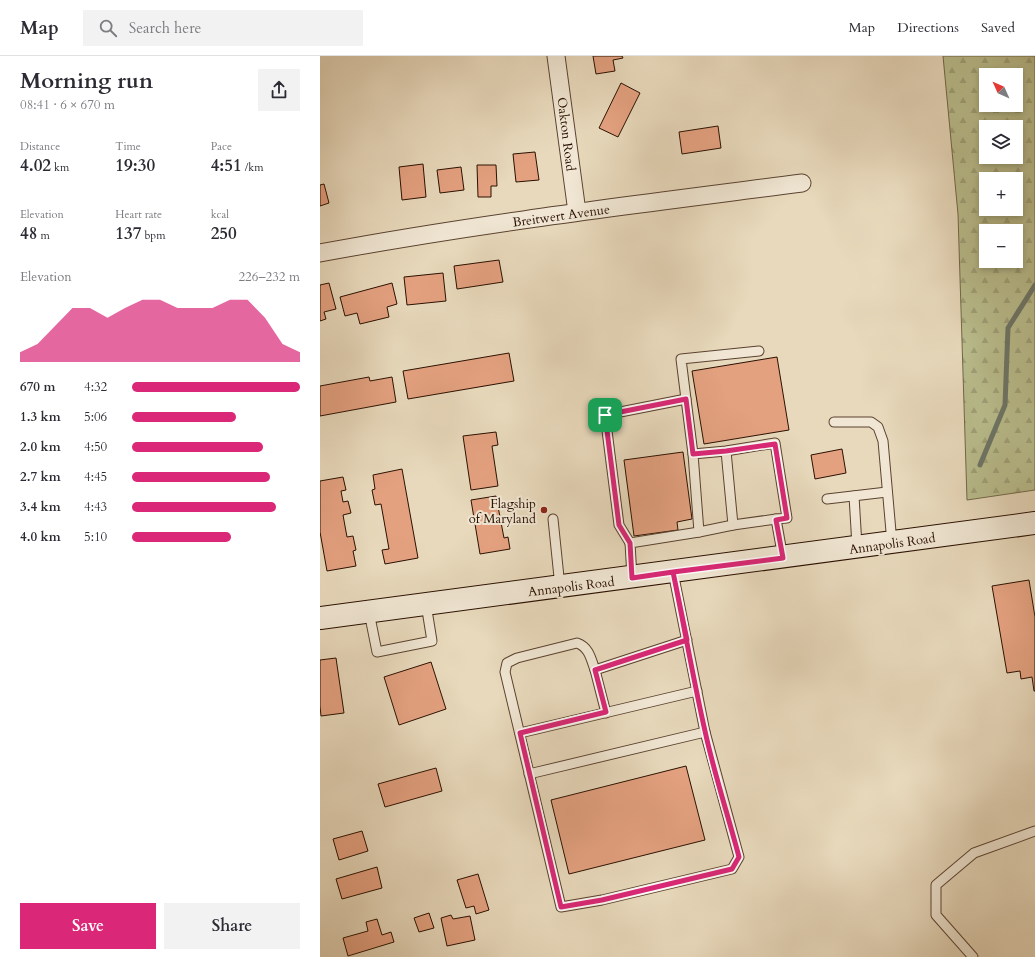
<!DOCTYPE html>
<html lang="en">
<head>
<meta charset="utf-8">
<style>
  body { margin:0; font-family:Cardo,serif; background:#f2f2f3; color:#2b2b33; height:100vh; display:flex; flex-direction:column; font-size:15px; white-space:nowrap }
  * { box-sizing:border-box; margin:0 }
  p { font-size:13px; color:#7c7c81 }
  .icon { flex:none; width:22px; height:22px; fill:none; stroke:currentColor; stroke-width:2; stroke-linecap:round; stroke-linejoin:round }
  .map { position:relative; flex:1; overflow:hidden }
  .panel { display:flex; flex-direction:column; background:#fff; width:320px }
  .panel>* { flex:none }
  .needle { width:26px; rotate:315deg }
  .fabs { position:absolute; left:659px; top:12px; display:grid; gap:8px }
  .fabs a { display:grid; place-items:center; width:44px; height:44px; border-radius:0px; background:#fff; box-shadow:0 2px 6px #0003; font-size:20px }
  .pin { position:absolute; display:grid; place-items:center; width:34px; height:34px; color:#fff; margin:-17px; border-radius:8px; box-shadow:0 2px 6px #0006 }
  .round { display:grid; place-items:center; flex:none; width:42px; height:42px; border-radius:0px; background:#f2f2f3 }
  .summary { display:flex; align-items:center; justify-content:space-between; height:68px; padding:0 20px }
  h1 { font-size:22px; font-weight:700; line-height:30px }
  .figures { display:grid; grid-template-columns:repeat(3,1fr); gap:6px; height:68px; padding:4px 20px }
  .figures div { display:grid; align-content:center }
  .figures b { font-size:17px; font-weight:700 }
  .figures small { font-size:11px; font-weight:400 }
  .figures p { font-size:11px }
  .chart { height:112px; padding:8px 20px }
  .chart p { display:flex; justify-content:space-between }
  .chart svg { width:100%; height:72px; margin-top:4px; fill:#db2777; opacity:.7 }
  .button { display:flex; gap:8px; margin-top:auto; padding:8px 20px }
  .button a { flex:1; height:46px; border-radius:0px; background:#db2777; color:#fff; font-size:16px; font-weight:700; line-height:46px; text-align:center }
  .button a+a { background:#f2f2f3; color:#2b2b33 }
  ul { padding:0 20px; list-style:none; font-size:13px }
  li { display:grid; grid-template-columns:64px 48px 1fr; align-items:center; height:30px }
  li i { height:10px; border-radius:5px; background:#db2777 }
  header { display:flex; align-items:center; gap:24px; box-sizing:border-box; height:56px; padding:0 20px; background:#fff; border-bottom:1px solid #e1e1e2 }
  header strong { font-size:19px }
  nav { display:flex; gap:22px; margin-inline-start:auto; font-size:14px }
  .search { width:280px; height:36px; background:#f2f2f3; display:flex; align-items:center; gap:10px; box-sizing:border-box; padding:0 14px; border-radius:0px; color:#7c7c81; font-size:15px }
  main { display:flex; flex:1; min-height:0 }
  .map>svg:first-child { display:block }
  .forest { fill:url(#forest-firs); stroke:#726748; fill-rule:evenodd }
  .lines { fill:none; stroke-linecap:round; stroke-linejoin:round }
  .stream { stroke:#6c7668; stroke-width:5 }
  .building { fill:#e4a180; stroke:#2a1001 }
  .service-casing { stroke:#5a4230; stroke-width:11 }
  .minor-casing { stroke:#5a4230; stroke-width:19 }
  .secondary-casing { stroke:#2a1001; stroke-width:24 }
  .service { stroke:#f0e6d3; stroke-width:9 }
  .minor { stroke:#f0e6d3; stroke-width:17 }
  .secondary { stroke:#f0e6d3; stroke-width:22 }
  .route-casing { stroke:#fff; stroke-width:8 }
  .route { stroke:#db2777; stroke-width:5 }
  .poi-dot { fill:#8f2418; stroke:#f0e6d3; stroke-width:1.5 }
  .labels { text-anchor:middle; stroke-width:4; stroke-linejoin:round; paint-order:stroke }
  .street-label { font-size:13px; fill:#2a1001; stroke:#f0e6d3 }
  .poi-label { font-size:13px; fill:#2a1001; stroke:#f0e6d3; text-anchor:end }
</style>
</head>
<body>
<header>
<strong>Map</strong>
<div class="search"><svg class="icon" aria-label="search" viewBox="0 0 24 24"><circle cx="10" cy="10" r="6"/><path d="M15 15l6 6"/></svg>Search here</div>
<nav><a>Map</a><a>Directions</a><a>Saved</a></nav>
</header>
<main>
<section class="panel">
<div class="summary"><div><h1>Morning run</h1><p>08:41 · 6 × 670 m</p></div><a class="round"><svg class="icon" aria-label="share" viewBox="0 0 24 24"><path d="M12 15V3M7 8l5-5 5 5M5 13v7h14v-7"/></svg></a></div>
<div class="figures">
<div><p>Distance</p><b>4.02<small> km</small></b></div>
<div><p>Time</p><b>19:30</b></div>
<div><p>Pace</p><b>4:51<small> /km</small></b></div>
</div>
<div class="figures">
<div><p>Elevation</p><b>48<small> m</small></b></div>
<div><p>Heart rate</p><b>137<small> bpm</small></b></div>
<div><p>kcal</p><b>250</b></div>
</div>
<div class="chart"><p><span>Elevation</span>226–232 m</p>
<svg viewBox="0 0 160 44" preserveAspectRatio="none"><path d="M0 44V38L10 33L20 22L30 11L40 11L50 17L60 11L70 6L80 6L90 11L100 11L110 11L120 6L130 6L140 17L150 33L160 38V44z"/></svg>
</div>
<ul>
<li><b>670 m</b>4:32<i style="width:100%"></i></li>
<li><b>1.3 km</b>5:06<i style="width:62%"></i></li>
<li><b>2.0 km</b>4:50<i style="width:78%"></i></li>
<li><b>2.7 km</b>4:45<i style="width:82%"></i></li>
<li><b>3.4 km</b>4:43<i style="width:86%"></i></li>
<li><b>4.0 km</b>5:10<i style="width:59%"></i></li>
</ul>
<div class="button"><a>Save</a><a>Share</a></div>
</section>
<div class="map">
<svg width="715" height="901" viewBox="0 0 715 901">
  <defs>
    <pattern id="forest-firs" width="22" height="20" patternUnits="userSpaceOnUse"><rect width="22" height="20" fill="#babe8e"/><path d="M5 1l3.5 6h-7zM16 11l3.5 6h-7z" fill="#a0a279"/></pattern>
  </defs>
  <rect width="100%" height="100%" fill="#e8d9bc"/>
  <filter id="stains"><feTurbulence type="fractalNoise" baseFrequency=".005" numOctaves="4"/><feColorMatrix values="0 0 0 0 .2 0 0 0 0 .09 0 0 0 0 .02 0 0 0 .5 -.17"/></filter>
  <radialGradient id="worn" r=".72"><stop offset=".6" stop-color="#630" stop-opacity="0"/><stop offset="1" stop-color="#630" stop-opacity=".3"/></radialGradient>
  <path class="forest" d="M623,0h92v434l-68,10 -9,-286zM666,19h30v30h-30zM666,71h30v30h-30zM666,123h30v30h-30zM666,175h30v30h-30z"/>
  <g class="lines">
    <path class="stream" d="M660,409l25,-60 3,-77 27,-43"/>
  </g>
  <g class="building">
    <path d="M273,0h29l1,2 -10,2 2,11 -19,3z"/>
    <path d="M301,27l19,10 -22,44 -19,-9z"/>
    <path d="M398,70l3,22 -39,6 -3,-22z"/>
    <path d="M215,96l4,28 -23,2 -3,-28z"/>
    <path d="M103,108l3,33 -24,3 -3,-33z"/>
    <path d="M157,109h19l1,21h-6v11h-13z"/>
    <path d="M141,111l3,23 -24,3 -3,-23z"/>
    <path d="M4,128l5,19 -9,3v-21z"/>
    <path d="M179,204l4,22 -46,7 -3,-23z"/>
    <path d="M123,217l3,28 -39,4 -3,-28z"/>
    <path d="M9,227l7,26 -12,3 2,7 -6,2v-36z"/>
    <path d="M72,227l5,21 -10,3 2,10 -29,7 -3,-11 -12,3 -5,-19z"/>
    <path d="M189,297l5,28 -106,18 -5,-28z"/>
    <path d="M457,301l12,73 -85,14 -12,-73z"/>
    <path d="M49,321l1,4 22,-4 4,25 -76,14v-30z"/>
    <path d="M176,376l2,13 -6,1 6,40 -27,4 -8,-54z"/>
    <path d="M522,393l4,24 -31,6 -4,-24z"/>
    <path d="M363,396l9,67 -15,3 1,8 -44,6 -10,-76z"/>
    <path d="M82,413l16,89 -33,6 -3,-14 7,-1 -8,-45 -6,1 -3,-15 3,-1 -2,-14z"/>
    <path d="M23,421l3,13 -5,1 2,11 5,-1 3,12 -8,2 4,22 6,-1 3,14 -3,1 3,15 -29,5 -7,-39v-51z"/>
    <path d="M176,440l8,42 4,-1 2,12 -30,5 -9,-54z"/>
    <path d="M709,524l6,37v74h-1l-2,-14 -11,2 -1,-8 -13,2 -15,-87z"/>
    <path d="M16,602l8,55 -23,3 -1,-10v-46z"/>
    <path d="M111,606l15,47 -47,16 -15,-48z"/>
    <path d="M366,710l19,74 -136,34 -18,-74z"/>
    <path d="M116,712l6,23 -57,16 -7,-23z"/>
    <path d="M42,775l6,20 -29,9 -6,-21z"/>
    <path d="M57,811l5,21 -40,11 -6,-20z"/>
    <path d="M158,818l11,36 -13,4 -2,-8 -8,2 -9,-28z"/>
    <path d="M109,857l5,15 -15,4 -5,-14z"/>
    <path d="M131,859l2,4 17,-3 5,24 -28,6 -6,-28z"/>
    <path d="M57,863l5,16 9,-3 3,10 -46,14 -5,-18 25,-7 -2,-9z"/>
  </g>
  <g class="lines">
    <defs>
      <g id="service">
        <path d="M366,343l-5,-40 78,-8"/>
        <path d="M514,366h37l7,5 5,14 9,102"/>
        <path d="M406,395l-33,3 6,78 34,-7 -7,-74 49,-8 12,75 -11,1 7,39"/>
        <path d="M534,440l3,50"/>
        <path d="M507,443l60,-7"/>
        <path d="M233,463l7,68"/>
        <path d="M413,469l43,-6"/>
        <path d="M310,487l-11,-18 -14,-110 81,-16 7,55"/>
        <path d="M353,516l32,160 34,125 -7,12 -130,31 -41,7 -56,-235 2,-9 10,-5 60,-15c12,4 14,16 18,27l92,-30"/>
        <path d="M312,521l-2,-34 69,-11"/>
        <path d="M49,556l8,40 55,-11 -6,-37"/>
        <path d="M275,614l11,43"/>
        <path d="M200,677l177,-42"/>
        <path d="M209,718l176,-42"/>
        <path d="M653,901l-37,-42v-30l38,-32 61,-22"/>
      </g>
      <g id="minor">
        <path d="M236,0l21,156"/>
        <path d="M0,197c160,-30 321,-49 482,-70"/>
      </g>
      <path id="secondary" d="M0,562l715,-95"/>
    </defs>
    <use href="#service" class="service-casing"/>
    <use href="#minor" class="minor-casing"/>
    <use href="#secondary" class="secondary-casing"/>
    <use href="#service" class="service"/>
    <use href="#minor" class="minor"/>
    <use href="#secondary" class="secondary"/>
  </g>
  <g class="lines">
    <defs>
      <path id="route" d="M285,359l14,110 11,18 2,35 41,-6 14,68 -92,30 11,42 -86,21 41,174 41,-7 130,-31 7,-12c-11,-42 -25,-84 -34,-126 -12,-53 -21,-106 -32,-159l110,-14 -7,-38 11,-2 -12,-74 -49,7 -33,3 -7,-55 -81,16"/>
    </defs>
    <use href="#route" class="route-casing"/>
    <use href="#route" class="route"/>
  </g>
  <circle class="poi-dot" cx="224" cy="454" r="4"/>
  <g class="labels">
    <g class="street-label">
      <text transform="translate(247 78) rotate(83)" y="5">Oakton Road</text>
      <text transform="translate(241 159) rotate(-8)" y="5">Breitwert Avenue</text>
      <text transform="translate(572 487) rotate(-8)" y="5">Annapolis Road</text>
      <text transform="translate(251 530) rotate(-7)" y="5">Annapolis Road</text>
    </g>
    <g class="poi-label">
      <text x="216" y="452">Flagship<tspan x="216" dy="15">of Maryland</tspan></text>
    </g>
  </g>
  <rect width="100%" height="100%" filter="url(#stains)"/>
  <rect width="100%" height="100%" fill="url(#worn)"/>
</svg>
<div class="fabs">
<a><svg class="needle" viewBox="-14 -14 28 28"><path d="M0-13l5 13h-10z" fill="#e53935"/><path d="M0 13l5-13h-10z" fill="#7c7c81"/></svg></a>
<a><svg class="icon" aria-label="layers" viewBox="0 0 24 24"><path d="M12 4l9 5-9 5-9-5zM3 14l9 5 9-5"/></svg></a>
<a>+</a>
<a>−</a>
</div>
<div class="pin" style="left:285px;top:359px;background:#1e9e55"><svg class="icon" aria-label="arrive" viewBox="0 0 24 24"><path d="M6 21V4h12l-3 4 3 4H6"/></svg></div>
</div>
</main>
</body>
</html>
